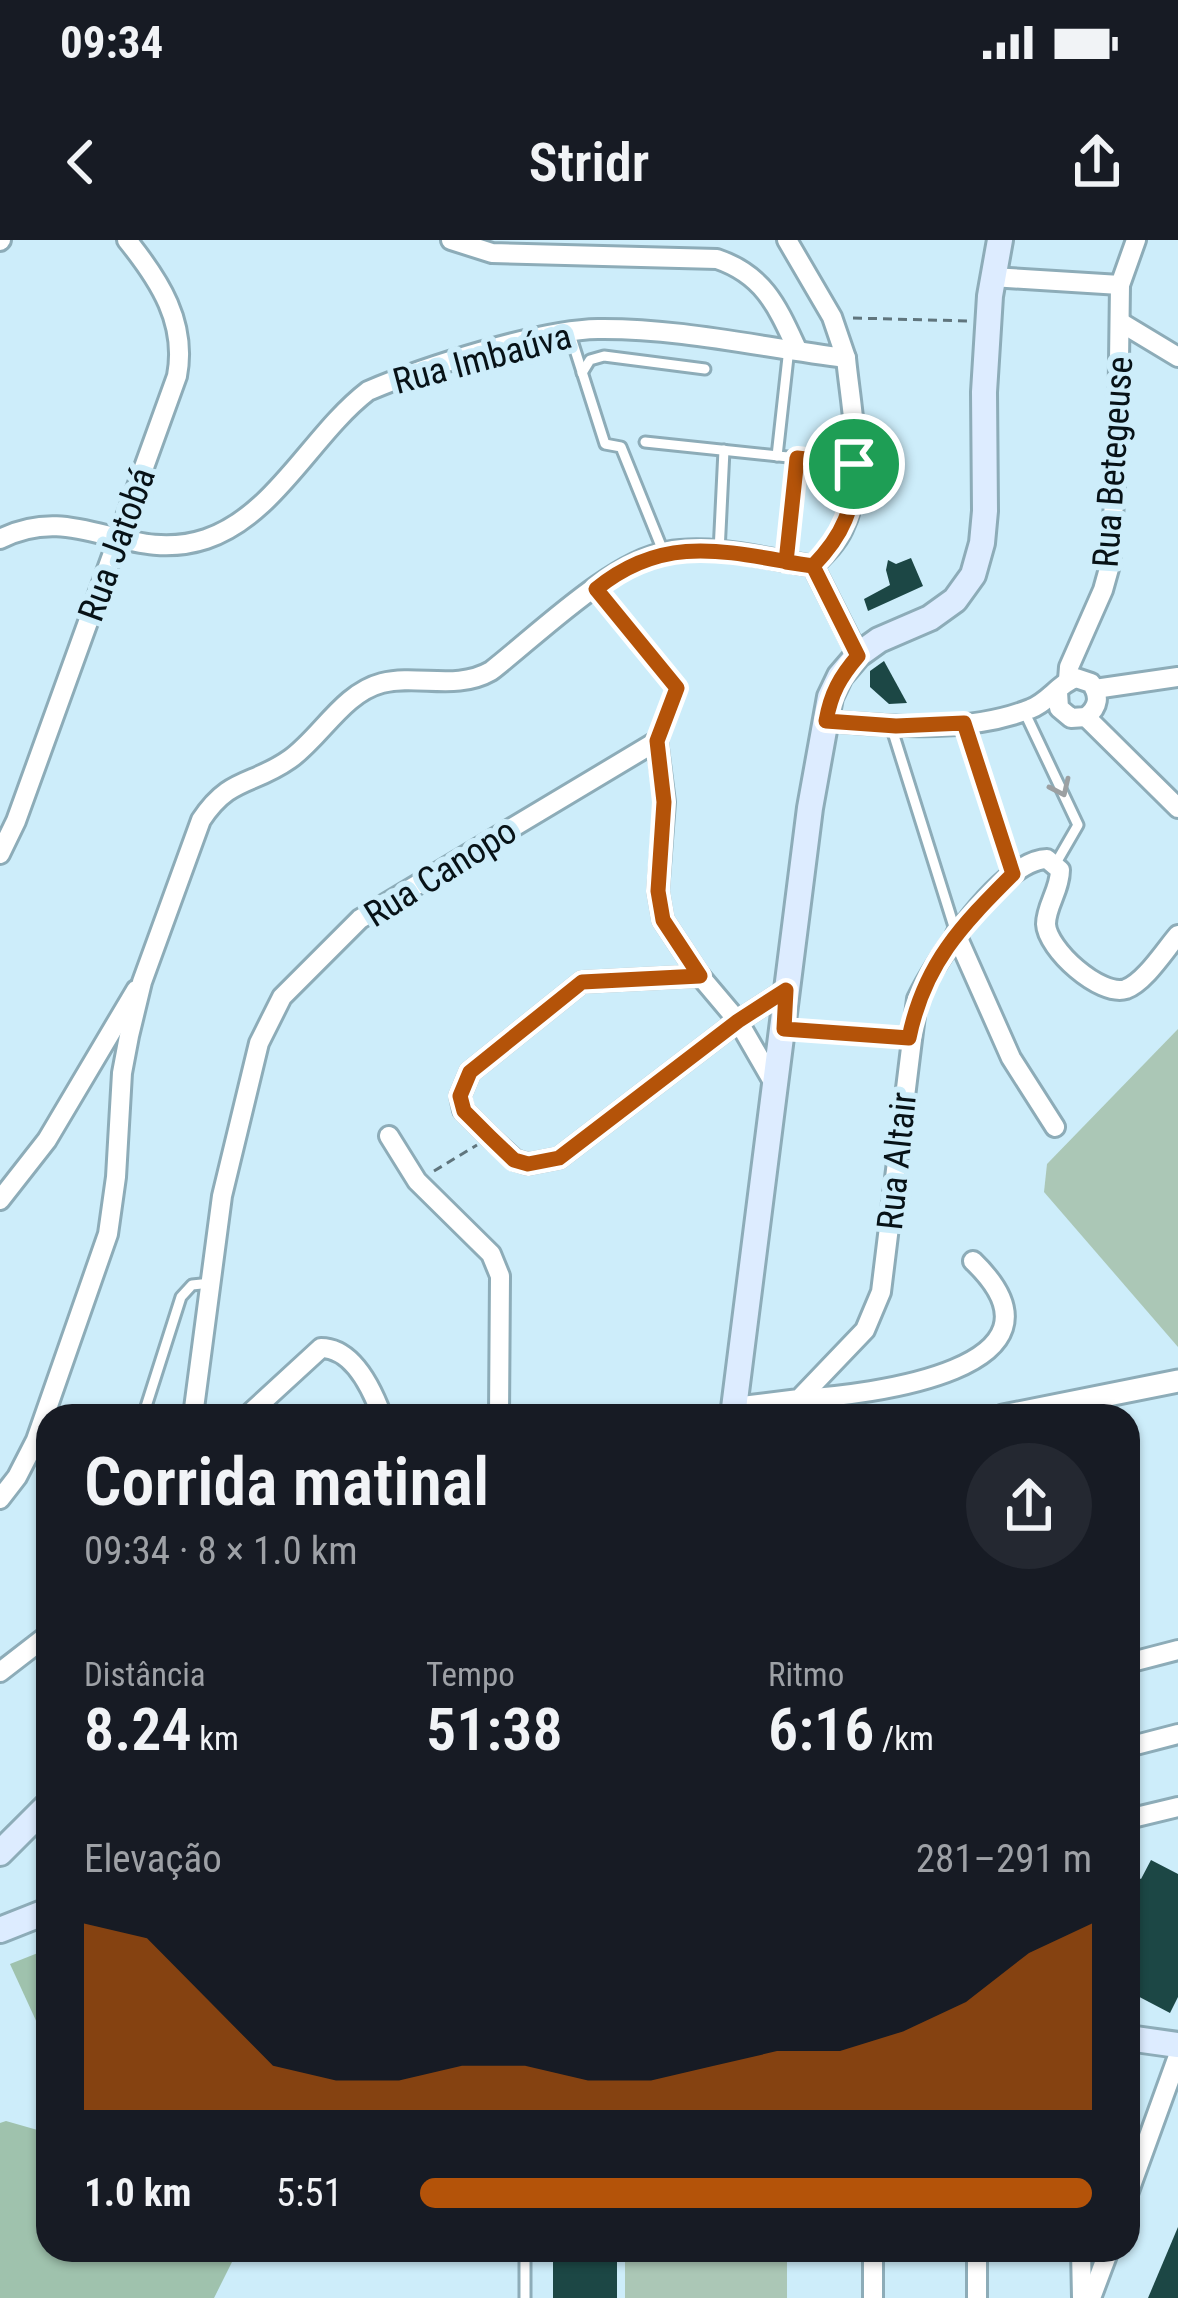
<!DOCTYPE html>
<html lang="pt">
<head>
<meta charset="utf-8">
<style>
  body { margin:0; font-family:"Roboto Condensed",sans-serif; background:#242831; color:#f1f3f6; height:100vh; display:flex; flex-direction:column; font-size:45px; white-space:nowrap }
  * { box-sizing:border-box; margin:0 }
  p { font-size:39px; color:#9ea1a6 }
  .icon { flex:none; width:66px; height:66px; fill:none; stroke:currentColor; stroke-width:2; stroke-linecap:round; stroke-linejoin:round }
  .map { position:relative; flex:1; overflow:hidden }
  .sheet { position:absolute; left:36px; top:1164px; width:1104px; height:858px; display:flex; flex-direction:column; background:#171b24; border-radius:36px; box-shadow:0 3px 9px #0004 }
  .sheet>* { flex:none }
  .pin { position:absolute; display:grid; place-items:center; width:102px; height:102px; color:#fff; margin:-51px; border:6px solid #fff; border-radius:50%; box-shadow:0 3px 12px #0007 }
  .round { display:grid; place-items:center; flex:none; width:126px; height:126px; border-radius:63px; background:#242831 }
  .overview { display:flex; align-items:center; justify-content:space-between; height:204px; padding:0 48px }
  h1 { font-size:66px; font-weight:600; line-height:90px }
  .metrics { display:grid; grid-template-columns:repeat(3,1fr); gap:18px; height:204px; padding:12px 48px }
  .metrics div { display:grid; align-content:center }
  .metrics b { font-size:60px; font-weight:600 }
  .metrics small { font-size:33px; font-weight:400 }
  .metrics p { font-size:33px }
  .chart { height:336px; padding:24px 48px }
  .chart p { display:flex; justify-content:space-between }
  .chart svg { width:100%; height:216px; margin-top:12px; fill:#b45309; opacity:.7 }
  ul { padding:0 48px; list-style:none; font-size:39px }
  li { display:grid; grid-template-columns:192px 144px 1fr; align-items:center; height:90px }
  li i { height:30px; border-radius:15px; background:#b45309 }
  .status { display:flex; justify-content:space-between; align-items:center; height:84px; padding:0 60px; background:#171b24; direction:ltr }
  .status svg { height:33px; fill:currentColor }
  header { display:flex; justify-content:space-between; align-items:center; height:156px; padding:0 48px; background:#171b24; font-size:54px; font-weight:600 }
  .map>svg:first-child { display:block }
  .green { fill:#abc7b6 }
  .forest { fill:#9fc2ad }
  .building { fill:#1c4745 }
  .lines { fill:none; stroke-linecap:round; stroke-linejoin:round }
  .service-casing { stroke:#8dacb8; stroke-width:15 }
  .minor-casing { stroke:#8dacb8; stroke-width:24 }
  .tertiary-casing { stroke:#8dacb8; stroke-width:27 }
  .secondary-casing { stroke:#8dacb8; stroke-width:30 }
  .path { stroke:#60757d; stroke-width:3; stroke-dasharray:9 6; stroke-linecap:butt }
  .service { stroke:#fff; stroke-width:9 }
  .minor { stroke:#fff; stroke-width:18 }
  .tertiary { stroke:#fff; stroke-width:21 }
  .secondary { stroke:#ddecff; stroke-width:24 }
  .oneway { stroke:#9ca0a2 }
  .route-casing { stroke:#fff; stroke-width:24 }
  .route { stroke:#b45309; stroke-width:15 }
  .labels { text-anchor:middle; stroke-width:12; stroke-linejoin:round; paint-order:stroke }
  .street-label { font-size:36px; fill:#071217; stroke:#cdedfa }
</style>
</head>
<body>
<div class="status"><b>09:34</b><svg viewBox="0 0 49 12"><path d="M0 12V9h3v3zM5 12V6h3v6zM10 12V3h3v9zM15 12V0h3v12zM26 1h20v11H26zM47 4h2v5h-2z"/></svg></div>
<header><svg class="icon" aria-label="back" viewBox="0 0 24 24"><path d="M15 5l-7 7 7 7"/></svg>Stridr<svg class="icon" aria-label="share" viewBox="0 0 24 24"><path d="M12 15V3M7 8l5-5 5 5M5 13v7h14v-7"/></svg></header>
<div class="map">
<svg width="1178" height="2058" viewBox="0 0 1178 2058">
  <rect width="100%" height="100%" fill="#cdedfa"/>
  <g class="green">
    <path d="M1178,789v318l-134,-155 3,-28z"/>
    <rect x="625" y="2010" width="162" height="48"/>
  </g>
  <g class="forest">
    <path d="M48,1709v82l-10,-6 -28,-61z"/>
    <path d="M6,1881l42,12v117h190l-24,48h-214v-175z"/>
  </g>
  <g class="building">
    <path d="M911,318l12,28 -55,25 -4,-12 26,-14 -4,-15 2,-10 8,4z"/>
    <path d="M884,421l23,42 -18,1 -19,-17v-16z"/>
    <path d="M1151,1620l27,14v123l-8,16 -42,-22v-119l13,7z"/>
    <path d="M1178,1987v71h-30z"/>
    <rect x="553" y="2010" width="64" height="48"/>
  </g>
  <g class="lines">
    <defs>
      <g id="service">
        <path d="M569,91l36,113 16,3 42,104"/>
        <path d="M582,133l8,-13 14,-4 101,13"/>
        <path d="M645,202l209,22"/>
        <path d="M777,216l12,-108"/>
        <path d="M719,312l5,-102"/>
        <path d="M786,322l11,-104"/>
        <path d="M1024,471l54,114 -22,38"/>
        <path d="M964,483l48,149"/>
        <path d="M891,486l65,207"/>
        <path d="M143,1176l38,-119 11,-12 19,-2"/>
        <path d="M525,2010v48"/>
      </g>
      <g id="minor">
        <path d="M451,0l41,13 225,6c47,16 60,47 80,90"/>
        <path d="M0,1l1,-1"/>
        <path d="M992,37l128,8"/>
        <path d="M1120,82l58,35"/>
        <path d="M846,118c5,52 21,122 -3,171 -7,15 -19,26 -30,37l45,89"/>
        <path d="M0,299c77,-39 127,26 206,0 70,-24 105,-104 162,-148 56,-24 171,-61 230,-62 83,-1 166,19 248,29l-14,-41 -45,-77"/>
        <path d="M1068,440l1,-13 34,-77 7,-25 8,-127 2,-153 16,-45"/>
        <path d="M1095,449l83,-12"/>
        <path d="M1086,477l92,91"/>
        <path d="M827,481c65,5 140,13 203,-12 19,-7 28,-25 46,-31l15,5c9,13 8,24 -5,34l-15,1 -12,-10 -1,-16"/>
        <path d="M0,614l16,-33 161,-445c10,-53 -17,-95 -50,-136"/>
        <path d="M956,694l55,124 44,69"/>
        <path d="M700,736l-118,6 -112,90 -10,24 3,14 27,27 25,23 13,4 31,-6 179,-137 48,-31"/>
        <path d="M389,896l28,45 74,73 9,22 -1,140"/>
        <path d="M0,960l47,-60 89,-150"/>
        <path d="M799,1159c68,-4 287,-29 174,-138"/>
        <path d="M734,1167l65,-8 66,-69 16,-38 36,-293c18,-38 85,-139 130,-140l13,11c0,20 -14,36 -14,54 1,25 54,73 80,65 19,-7 39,-39 52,-54"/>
        <path d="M193,1176l29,-220 37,-153 23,-46 78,-78 297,-178 8,61 -7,89 5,29 37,56 38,45 37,64"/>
        <path d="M247,1176l74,-68c32,0 51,41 61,68"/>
        <path d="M0,1259l17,-22 19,-37 72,-206 8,-57 6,-104 7,-37 13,-54 59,-162c29,-44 51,-34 89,-61 31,-22 53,-66 92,-76 36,-9 74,8 109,-12 44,-34 121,-110 175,-119 47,-9 100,7 147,14"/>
        <path d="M1128,1423l50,-13"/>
        <path d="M0,1432l48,-37"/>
        <path d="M1128,1507l50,-13"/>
        <path d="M1128,1579l50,-12"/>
        <path d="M1128,1954l50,-138"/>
        <path d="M1081,2010l1,48"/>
        <path d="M873,2058v-48"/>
        <path d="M977,2058v-48"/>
        <path d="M1091,2058l18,-48"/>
      </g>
      <path id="tertiary" d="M1003,1176l175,-35"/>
      <g id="secondary">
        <path d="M733,1176l77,-608 20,-111 10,-21 18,-21 21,-15 51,-22 25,-18 18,-25 9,-32 3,-32 -1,-119 6,-96 10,-56"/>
        <path d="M0,1613l48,-48"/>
        <path d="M0,1690l48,-19"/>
        <path d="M1128,1798l50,7"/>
      </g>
    </defs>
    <use href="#service" class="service-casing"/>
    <use href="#minor" class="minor-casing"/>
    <use href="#tertiary" class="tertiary-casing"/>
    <use href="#secondary" class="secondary-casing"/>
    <g class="path">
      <path d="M853,78l116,3"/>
      <path d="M605,359l72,89 -13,36"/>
      <path d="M804,791l92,6"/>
      <path d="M434,931l43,-26"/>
    </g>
    <use href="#service" class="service"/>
    <use href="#minor" class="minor"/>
    <use href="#tertiary" class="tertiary"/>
    <use href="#secondary" class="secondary"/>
  </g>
  <defs><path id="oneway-chevron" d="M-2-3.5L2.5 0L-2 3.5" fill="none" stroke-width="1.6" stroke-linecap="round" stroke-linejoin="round" transform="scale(3)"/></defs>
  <use class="oneway" href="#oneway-chevron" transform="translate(1061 548) rotate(65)"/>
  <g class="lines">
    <defs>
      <path id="route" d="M854,224c1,44 -11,71 -41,102 -83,-13 -146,-35 -217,23l81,99 -20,53 7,61 -6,89 5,29 37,56 -118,6 -112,90 -10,24 4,15 26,26 24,23 14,4 31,-6 179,-137 48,-31 -2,39 125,9c15,-74 52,-112 104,-164l-49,-151 -68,3 -70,-5c5,-28 14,-44 32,-65l-45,-90 -27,-4 11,-104 57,6"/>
    </defs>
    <use href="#route" class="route-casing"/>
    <use href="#route" class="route"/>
  </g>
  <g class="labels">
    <g class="street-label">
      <text transform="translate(482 118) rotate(-15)" y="13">Rua Imbaúva</text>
      <text transform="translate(1112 222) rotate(-86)" y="13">Rua Betegeuse</text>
      <text transform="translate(116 304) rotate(-70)" y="13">Rua Jatobá</text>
      <text transform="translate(440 632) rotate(-32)" y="13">Rua Canopo</text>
      <text transform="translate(896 921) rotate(-84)" y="13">Rua Altair</text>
    </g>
  </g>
</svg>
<div class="pin" style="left:854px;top:224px;background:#1e9e55"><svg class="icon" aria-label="arrive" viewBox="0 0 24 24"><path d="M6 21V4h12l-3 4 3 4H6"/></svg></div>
<section class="sheet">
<div class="overview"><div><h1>Corrida matinal</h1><p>09:34 · 8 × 1.0 km</p></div><a class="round"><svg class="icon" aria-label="share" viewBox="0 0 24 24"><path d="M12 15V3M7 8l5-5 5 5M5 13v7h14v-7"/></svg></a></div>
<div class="metrics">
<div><p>Distância</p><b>8.24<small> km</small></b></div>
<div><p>Tempo</p><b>51:38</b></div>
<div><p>Ritmo</p><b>6:16<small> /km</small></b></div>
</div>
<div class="chart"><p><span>Elevação</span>281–291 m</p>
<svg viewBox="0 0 160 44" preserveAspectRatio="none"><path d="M0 44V6L10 9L20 22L30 35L40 38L50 38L60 35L70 35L80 38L90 38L100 35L110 32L120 32L130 28L140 22L150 12L160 6V44z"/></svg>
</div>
<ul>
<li><b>1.0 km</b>5:51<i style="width:100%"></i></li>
</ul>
</section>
</div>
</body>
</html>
